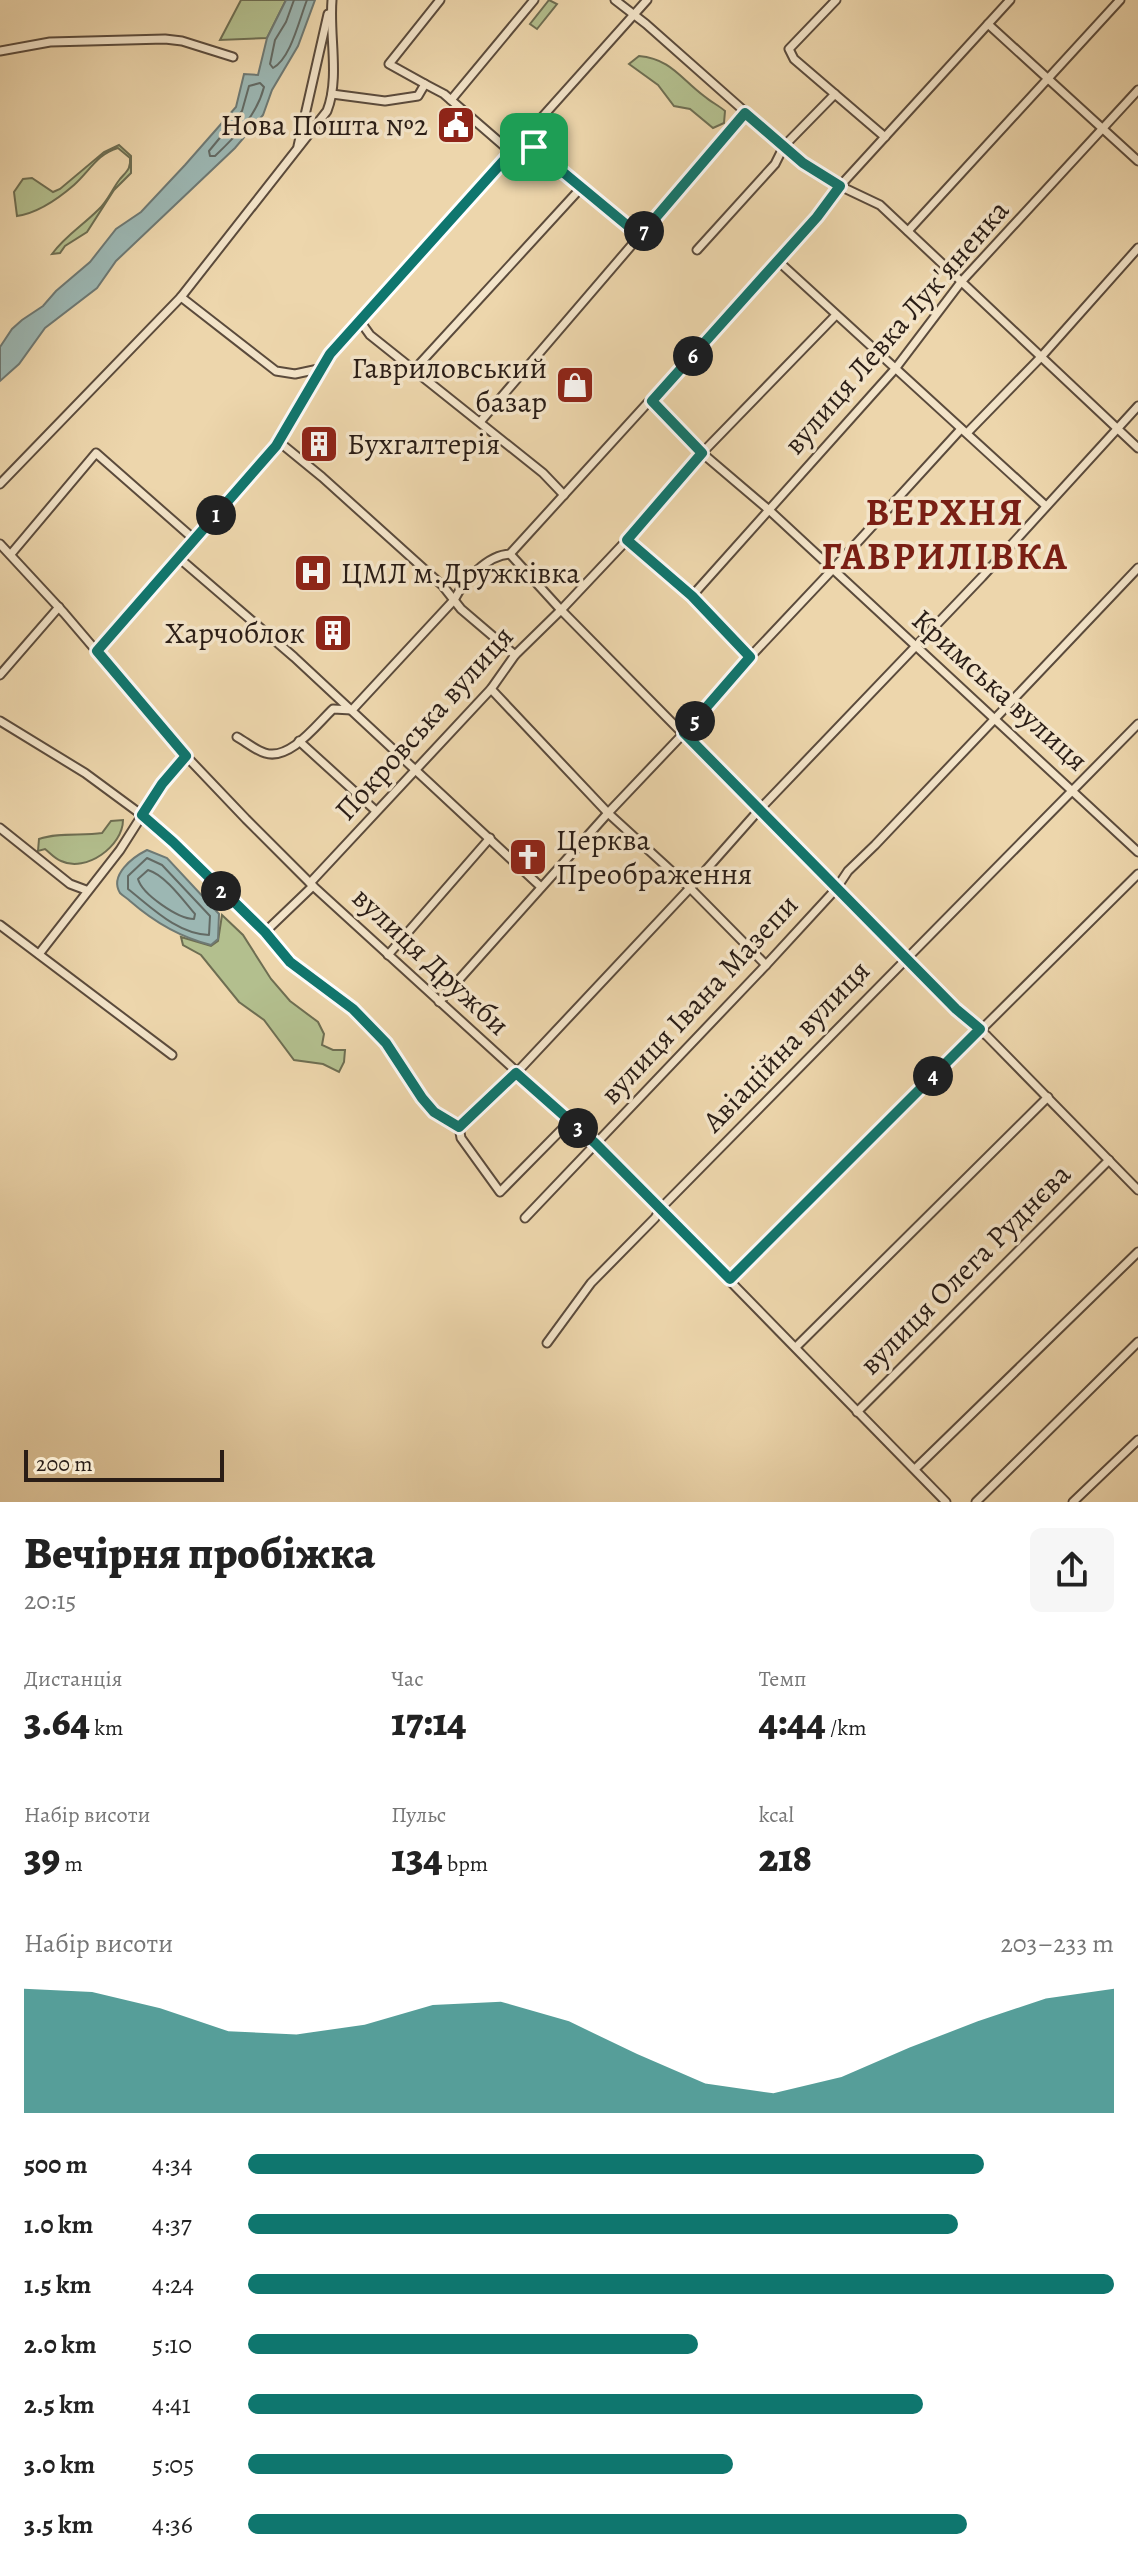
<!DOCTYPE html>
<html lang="uk">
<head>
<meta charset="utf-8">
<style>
  body { margin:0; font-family:Alegreya,serif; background:#f6f6f6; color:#222; height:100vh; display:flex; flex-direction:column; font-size:30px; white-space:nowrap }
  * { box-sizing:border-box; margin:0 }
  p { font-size:26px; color:#767676 }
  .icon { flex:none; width:44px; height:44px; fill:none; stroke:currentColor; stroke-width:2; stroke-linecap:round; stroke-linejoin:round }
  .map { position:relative; height:1502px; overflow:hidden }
  .panel { display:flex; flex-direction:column; background:#fff; flex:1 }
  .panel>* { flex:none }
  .scale { position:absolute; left:24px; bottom:20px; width:200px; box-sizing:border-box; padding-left:8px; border:4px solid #2a1d16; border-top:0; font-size:22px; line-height:28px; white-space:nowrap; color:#2a1d16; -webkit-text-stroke:6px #f3e4c9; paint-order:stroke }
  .pin { position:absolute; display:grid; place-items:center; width:68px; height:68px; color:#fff; margin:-34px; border-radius:16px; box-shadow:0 4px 12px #0006 }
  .km { position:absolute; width:40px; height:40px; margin:-20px; border-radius:50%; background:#222; color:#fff; font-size:22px; line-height:40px; text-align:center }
  .round { display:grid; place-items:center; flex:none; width:84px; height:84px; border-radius:12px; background:#f6f6f6 }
  .overview { display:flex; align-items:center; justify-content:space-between; height:136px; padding:0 24px }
  h1 { font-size:44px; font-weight:800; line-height:60px }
  .figures { display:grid; grid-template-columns:repeat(3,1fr); gap:12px; height:136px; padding:8px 24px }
  .figures div { display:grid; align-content:center }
  .figures b { font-size:40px; font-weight:800 }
  .figures small { font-size:22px; font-weight:400 }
  .figures p { font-size:22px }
  .chart { height:224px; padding:16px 24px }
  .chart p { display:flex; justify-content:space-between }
  .chart svg { width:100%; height:144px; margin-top:8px; fill:#0f766e; opacity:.7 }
  ul { padding:0 24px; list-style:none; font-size:26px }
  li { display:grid; grid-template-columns:128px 96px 1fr; align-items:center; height:60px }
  li i { height:20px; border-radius:10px; background:#0f766e }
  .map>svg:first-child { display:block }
  .green { fill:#b3bf8e; stroke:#6e6e52; stroke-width:2 }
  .water { fill:#9cb7b3; stroke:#6e7974; stroke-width:2 }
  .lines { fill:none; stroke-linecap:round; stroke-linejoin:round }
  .shore { stroke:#636a64; stroke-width:2 }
  .minor-casing { stroke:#5b4b3c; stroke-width:11 }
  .minor { stroke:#f3e4c9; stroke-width:7 }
  .route-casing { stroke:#fff; stroke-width:16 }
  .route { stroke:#0f766e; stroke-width:10 }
  .labels { text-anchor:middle; stroke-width:7; stroke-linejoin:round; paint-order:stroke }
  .poi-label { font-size:30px; fill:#2a1d16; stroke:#f3e4c9; text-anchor:end }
  .street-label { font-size:30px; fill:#2a1d16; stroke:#f3e4c9 }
  .district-label { font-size:38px; font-weight:bold; letter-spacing:2px; fill:#7a1f14; stroke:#f3e4c9 }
</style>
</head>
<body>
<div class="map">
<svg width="1138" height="1502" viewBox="0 0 1138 1502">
  <rect width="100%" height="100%" fill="#edd6ac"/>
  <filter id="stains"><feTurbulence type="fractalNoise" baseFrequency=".0025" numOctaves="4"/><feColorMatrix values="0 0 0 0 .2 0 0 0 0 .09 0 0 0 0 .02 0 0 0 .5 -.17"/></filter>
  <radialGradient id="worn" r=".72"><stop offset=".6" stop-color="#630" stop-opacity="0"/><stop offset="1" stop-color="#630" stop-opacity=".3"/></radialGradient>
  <g class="green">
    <path d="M241,0h45l-19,38 -47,2z"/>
    <path d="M549,0l8,4 -20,25 -7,-5z"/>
    <path d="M639,56c32,3 41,22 65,40 7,6 14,9 21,15l-1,12 -11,5 -23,-19 -16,-3 -16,-21 -29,-21z"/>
    <path d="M119,145l12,11v17l-17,17 -27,42 -22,14 -5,7 -8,1c13,-18 30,-28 46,-44 10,-9 14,-21 22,-31 7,-8 11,-10 10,-21l-12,-10c-20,5 -30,25 -44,37 -15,13 -36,28 -57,31l-3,-24 9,-13 9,-1 21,14 7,-3 44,-37z"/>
    <path d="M123,820c0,26 -37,53 -62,41 -6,-2 -11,-8 -16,-12l-7,2 1,-12c19,-7 43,-3 63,-6l9,-12z"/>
    <path d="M222,915l21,20 28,44 19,22 28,21 6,12 -2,11 11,5h12l-1,12 -5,10 -16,-8 -29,-4 -30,-40 -25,-18 -38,-47 -18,-10 -2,-8 30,9 7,-5z"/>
  </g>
  <g class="water">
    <path d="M286,0h29l-17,46 -26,44 -9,25 -28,33 -119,113 -19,27 -52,40 -26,36 -19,17v-34l12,-18 10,-9 21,-14 13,-15 34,-29 26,-33 25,-17 44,-47 51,-58 8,-33 14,1 9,-37z"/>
    <path d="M147,850l20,8 52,56 -1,25 -7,6c-32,-8 -57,-23 -81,-44 -3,-3 -7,-5 -10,-8 -11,-18 13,-36 27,-43z"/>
  </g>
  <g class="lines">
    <g class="shore">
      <path d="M294,0l-8,22 -11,18 -5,24 3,4c18,-10 26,-48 34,-68"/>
      <path d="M260,83l4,4c-7,28 -28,49 -49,69h-5l-1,-5 33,-40 7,-25z"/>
      <path d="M147,858l15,7 48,51 -1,19c-32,-1 -58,-28 -81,-46v-13z"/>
      <path d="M148,870c17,5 35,30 47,44l-1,5c-16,0 -52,-25 -56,-40z"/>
    </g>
    <defs>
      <g id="minor">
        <path d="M615,0l31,24 157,139 37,23 40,19 258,243"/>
        <path d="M836,0l-47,49 5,10 91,78"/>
        <path d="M988,24l150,137"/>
        <path d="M0,51l50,-9 115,-3 17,2 51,16"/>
        <path d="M425,84l-36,-20 51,-64"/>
        <path d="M332,94l53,7 33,-5 7,-12 19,10 67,58"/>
        <path d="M451,100l83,-100"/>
        <path d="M523,139l117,97"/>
        <path d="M298,146l30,-132"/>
        <path d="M908,231l212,-231"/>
        <path d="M697,250l78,-86 9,-18 51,-52"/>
        <path d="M778,261l268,245"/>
        <path d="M181,297l95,74 19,3 28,-6"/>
        <path d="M360,321l10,14 173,138 21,22"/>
        <path d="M414,370l165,-180"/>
        <path d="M652,401l50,52 67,57 369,342"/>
        <path d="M480,422l265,-309"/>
        <path d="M967,433l74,-76 97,-109"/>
        <path d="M278,441l44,36 121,109 18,23 54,46"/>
        <path d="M0,484l181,-187 146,-186c13,-33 2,-75 5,-111"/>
        <path d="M627,540l65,56 58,61"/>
        <path d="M0,544l64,69 122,143 60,63 67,67 282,257 351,359"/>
        <path d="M11,554l85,-101 99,87"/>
        <path d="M510,554l51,56 275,279 120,120 31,27 151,154"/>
        <path d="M179,558l115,99 247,230"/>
        <path d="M692,596l203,-227 66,-87 177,-192"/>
        <path d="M97,651l179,-205 54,-92 317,-354"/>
        <path d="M0,675l59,-68"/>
        <path d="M491,689l117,124 82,75 76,77"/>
        <path d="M0,721l85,52 57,42 31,27 92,90 25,30 63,47 33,34 36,55 12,14 25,15 2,11 39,54 70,-71"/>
        <path d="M237,737c9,5 18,13 28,16 25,8 52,-29 68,-44l19,1 102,-110c10,-19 33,-45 56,-46l307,-337 23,-31 170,-186"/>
        <path d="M299,741l77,70"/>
        <path d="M0,828l70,56 16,6"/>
        <path d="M310,883l181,-194 24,-34 46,-45 66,-70 75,-87 134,-138"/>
        <path d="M0,925l172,130"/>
        <path d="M265,932l48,-46"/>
        <path d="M39,954l81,-104 42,-66 24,-28"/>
        <path d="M388,955l102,-117"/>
        <path d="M439,1002l169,-189 76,-80 66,-76 83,-88 128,-140"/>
        <path d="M459,1127l61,-58 170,-181 69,-78 223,-233 156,-171"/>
        <path d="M525,1218l241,-253 70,-76 12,-18 27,-26 263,-277"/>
        <path d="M730,1279l408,-405"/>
        <path d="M547,1343l44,-60 64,-65 6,-10 477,-484"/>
        <path d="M796,1347l252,-250"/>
        <path d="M857,1412l252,-252"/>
        <path d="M915,1469l223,-217"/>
        <path d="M976,1502l162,-160"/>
        <path d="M1073,1502l65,-62"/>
      </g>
    </defs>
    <use href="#minor" class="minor-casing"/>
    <use href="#minor" class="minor"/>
  </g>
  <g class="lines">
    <defs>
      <path id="route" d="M745,113l58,50 37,23 -23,31 -165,184 50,52 -75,87 65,56 58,61 -66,76 272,276 24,20 -250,250 -135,-136 -79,-70 -57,54 -25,-15 -12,-14 -36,-55 -33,-34 -63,-47 -25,-30 -92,-90 -31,-27 20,-31 24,-28 -89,-105 179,-205 54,-92 193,-215 117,97z"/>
    </defs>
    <use href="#route" class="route-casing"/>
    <use href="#route" class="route"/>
  </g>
  <defs>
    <symbol id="civic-square" viewBox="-11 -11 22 22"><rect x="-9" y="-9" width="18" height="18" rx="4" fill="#8f2418" stroke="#f3e4c9"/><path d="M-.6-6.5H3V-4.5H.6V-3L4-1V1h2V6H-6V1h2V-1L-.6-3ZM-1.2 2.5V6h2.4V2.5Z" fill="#fff"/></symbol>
    <symbol id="shop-square" viewBox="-11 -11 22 22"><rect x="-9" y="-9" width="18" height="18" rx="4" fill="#8f2418" stroke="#f3e4c9"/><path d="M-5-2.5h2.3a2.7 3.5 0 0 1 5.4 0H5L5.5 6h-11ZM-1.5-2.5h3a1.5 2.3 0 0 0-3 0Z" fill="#fff"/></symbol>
    <symbol id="building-square" viewBox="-11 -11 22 22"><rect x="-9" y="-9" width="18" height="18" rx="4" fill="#8f2418" stroke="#f3e4c9"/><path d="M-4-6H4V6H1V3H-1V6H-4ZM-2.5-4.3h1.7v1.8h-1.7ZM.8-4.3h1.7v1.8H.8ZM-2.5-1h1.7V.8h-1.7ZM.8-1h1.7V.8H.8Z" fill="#fff"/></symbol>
    <symbol id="hospital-square" viewBox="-11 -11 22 22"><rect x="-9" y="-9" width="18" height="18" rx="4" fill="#8f2418" stroke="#f3e4c9"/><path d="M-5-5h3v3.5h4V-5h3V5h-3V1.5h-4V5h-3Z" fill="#fff"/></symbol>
    <symbol id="church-square" viewBox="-11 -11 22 22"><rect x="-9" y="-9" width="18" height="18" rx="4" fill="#8f2418" stroke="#f3e4c9"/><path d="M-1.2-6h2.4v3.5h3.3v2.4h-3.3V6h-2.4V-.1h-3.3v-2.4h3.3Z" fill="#fff"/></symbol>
  </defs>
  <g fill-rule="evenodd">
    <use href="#civic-square" x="434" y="103" width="44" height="44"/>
    <use href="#shop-square" x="553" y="363" width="44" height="44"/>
    <use href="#building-square" x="297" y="422" width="44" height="44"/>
    <use href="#hospital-square" x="291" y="551" width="44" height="44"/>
    <use href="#building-square" x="311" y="611" width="44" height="44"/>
    <use href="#church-square" x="506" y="835" width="44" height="44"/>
  </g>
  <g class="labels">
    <g class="poi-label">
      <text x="428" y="135">Нова Пошта №2</text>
      <text x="547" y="378">Гавриловський<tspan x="547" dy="34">базар</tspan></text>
      <text x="347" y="454" text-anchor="start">Бухгалтерія</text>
      <text x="341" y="583" text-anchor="start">ЦМЛ м.Дружківка</text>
      <text x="305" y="643">Харчоблок</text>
      <text x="556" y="850" text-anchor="start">Церква<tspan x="556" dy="34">Преображення</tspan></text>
    </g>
    <g class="street-label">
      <text transform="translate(896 327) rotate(-49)" y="10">вулиця Левка Лук'яненка</text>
      <text transform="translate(1000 690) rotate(42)" y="10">Кримська вулиця</text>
      <text transform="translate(424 723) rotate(-48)" y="10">Покровська вулиця</text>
      <text transform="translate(431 961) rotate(43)" y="10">вулиця Дружби</text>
      <text transform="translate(699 999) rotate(-47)" y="10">вулиця Івана Мазепи</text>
      <text transform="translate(786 1046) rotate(-46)" y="10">Авіаційна вулиця</text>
      <text transform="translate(965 1269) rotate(-45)" y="10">вулиця Олега Руднєва</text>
    </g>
    <g class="district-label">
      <text x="945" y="525">ВЕРХНЯ<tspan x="945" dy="44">ГАВРИЛІВКА</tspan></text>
    </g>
  </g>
  <rect width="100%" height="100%" filter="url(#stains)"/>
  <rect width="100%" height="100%" fill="url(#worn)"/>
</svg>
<div class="scale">200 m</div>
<div class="pin" style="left:534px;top:147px;background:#1e9e55"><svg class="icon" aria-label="arrive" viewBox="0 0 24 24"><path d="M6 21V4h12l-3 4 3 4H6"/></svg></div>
<b class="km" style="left:216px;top:515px">1</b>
<b class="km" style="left:221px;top:891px">2</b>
<b class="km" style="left:578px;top:1128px">3</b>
<b class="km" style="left:933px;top:1076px">4</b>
<b class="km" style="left:695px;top:721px">5</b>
<b class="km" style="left:693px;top:356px">6</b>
<b class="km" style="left:644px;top:231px">7</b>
</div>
<section class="panel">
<div class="overview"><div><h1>Вечірня пробіжка</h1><p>20:15</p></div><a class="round"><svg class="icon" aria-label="share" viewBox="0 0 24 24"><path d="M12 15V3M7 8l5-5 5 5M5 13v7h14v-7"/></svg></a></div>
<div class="figures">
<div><p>Дистанція</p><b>3.64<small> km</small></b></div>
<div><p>Час</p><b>17:14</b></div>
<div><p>Темп</p><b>4:44<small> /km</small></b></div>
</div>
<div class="figures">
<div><p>Набір висоти</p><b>39<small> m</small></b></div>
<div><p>Пульс</p><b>134<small> bpm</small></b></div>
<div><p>kcal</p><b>218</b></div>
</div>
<div class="chart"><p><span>Набір висоти</span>203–233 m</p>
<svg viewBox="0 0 160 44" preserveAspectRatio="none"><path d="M0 44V6L10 7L20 12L30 19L40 20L50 17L60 11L70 10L80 16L90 26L100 35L110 38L120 33L130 24L140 16L150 9L160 6V44z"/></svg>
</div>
<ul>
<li><b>500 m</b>4:34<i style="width:85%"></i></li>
<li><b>1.0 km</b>4:37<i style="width:82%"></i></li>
<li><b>1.5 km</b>4:24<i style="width:100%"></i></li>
<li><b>2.0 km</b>5:10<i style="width:52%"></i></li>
<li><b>2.5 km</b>4:41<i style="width:78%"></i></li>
<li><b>3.0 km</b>5:05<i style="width:56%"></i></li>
<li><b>3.5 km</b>4:36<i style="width:83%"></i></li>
</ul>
</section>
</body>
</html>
